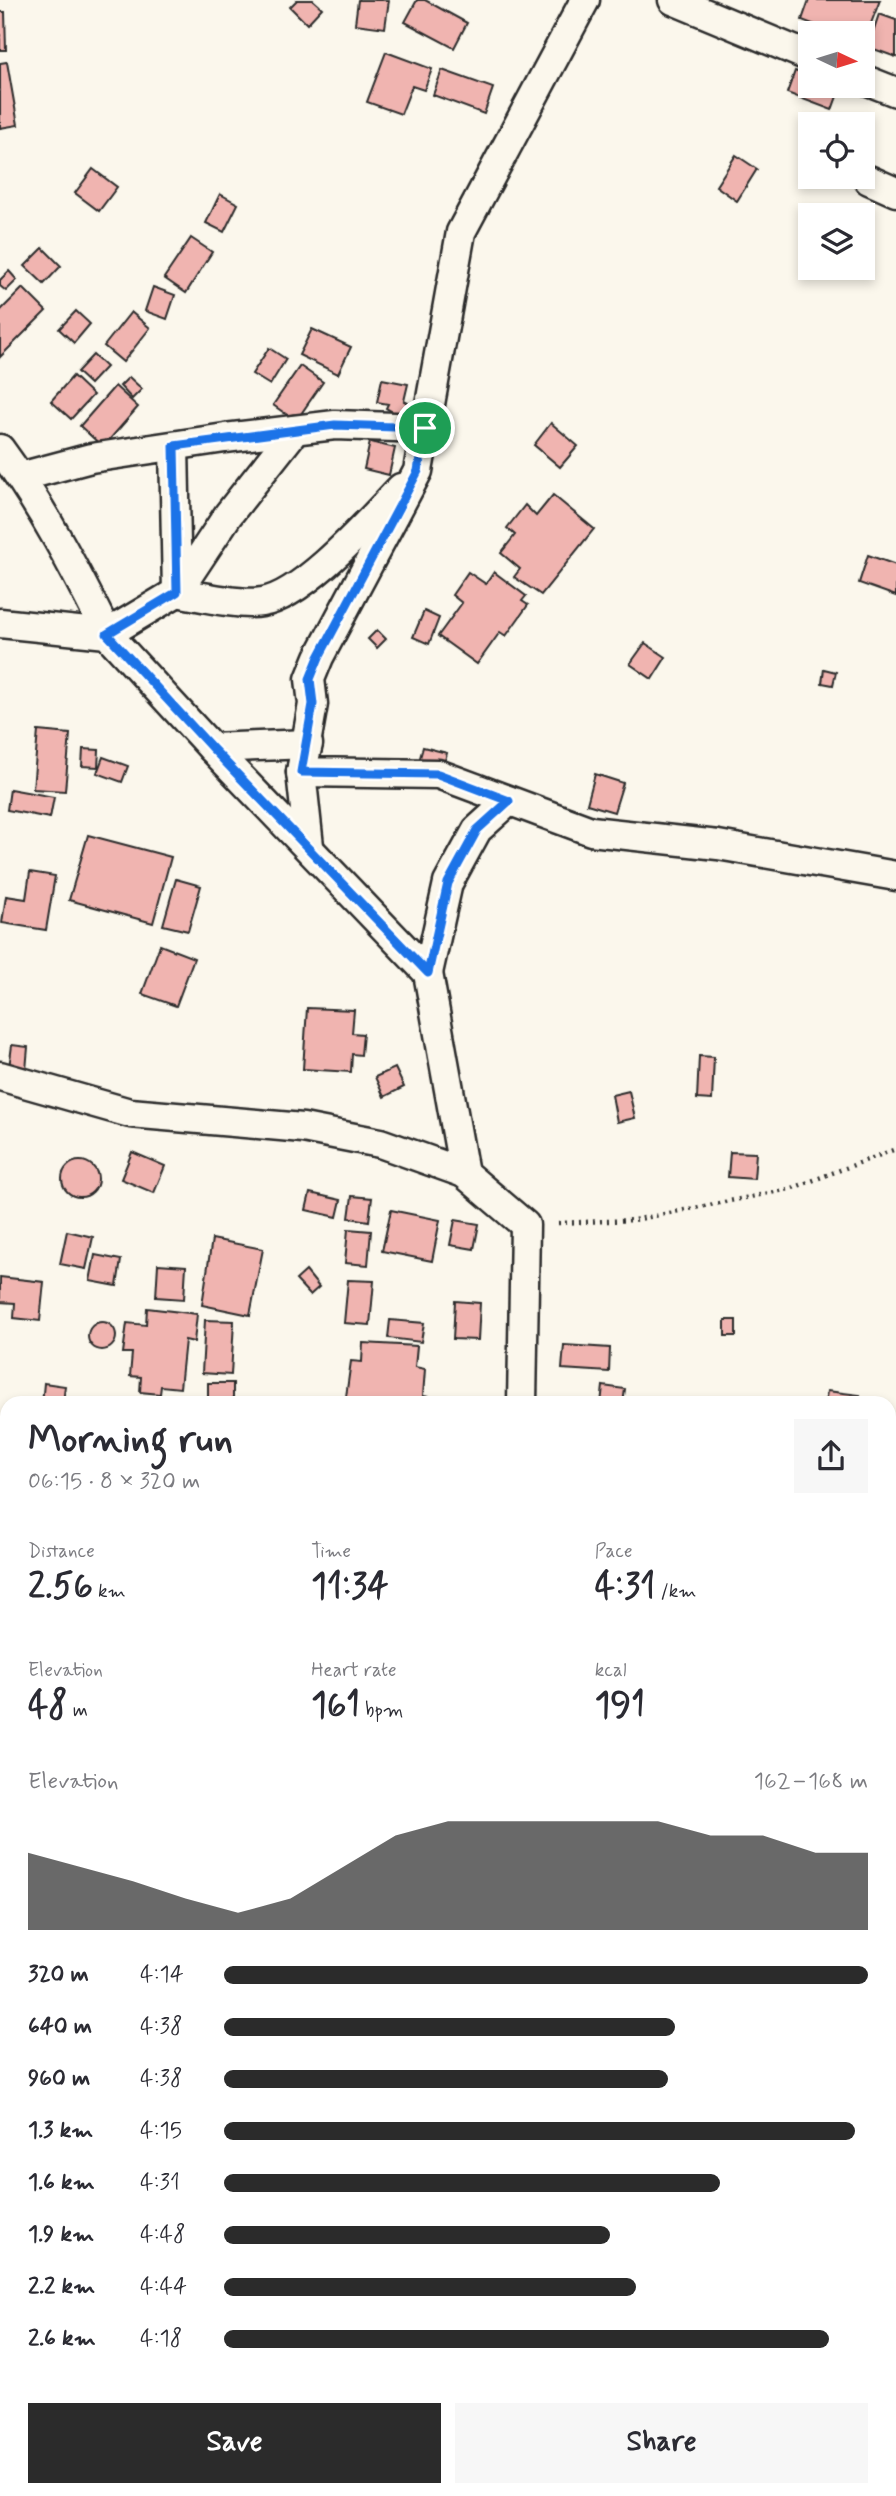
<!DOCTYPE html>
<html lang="en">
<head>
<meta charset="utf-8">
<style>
  body { margin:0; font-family:Mynerve,sans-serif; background:#f7f7f7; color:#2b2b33; height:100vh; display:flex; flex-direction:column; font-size:26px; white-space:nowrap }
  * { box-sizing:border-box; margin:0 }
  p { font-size:23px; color:#7c7c81 }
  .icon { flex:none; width:38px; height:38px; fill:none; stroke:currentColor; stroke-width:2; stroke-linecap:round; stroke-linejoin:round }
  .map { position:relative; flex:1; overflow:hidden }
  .drawer { position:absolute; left:0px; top:1396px; width:896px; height:1101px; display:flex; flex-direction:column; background:#fff; border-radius:21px 21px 0 0; box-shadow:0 4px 10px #0003 }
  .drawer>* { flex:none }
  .needle { width:46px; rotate:94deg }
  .buttons { position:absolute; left:798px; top:21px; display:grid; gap:14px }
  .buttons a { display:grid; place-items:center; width:77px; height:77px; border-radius:0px; background:#fff; box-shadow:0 4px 10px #0003; font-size:35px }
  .pin { position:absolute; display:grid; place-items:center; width:60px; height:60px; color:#fff; margin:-30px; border:4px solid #fff; border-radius:50%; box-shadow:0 2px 7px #0007 }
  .round { display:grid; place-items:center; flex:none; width:74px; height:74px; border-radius:0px; background:#f7f7f7 }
  .overview { display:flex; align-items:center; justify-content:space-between; height:119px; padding:0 28px }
  h1 { font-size:38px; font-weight:700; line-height:52px }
  .stats { display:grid; grid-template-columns:repeat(3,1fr); gap:10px; height:119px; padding:7px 28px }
  .stats div { display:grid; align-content:center }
  .stats b { font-size:35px; font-weight:700 }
  .stats small { font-size:19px; font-weight:400 }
  .stats p { font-size:19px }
  .chart { height:196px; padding:14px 28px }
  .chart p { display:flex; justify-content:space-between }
  .chart svg { width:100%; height:126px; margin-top:7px; fill:#2b2b2b; opacity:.7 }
  .cta { display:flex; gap:14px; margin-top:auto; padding:14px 28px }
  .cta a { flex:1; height:80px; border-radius:0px; background:#2b2b2b; color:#fff; font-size:28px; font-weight:700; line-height:80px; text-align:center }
  .cta a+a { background:#f7f7f7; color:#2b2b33 }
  ul { padding:0 28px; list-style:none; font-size:23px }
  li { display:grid; grid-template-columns:112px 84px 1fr; align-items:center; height:52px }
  li i { height:18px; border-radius:9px; background:#2b2b2b }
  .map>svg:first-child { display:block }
  .building { fill:#f0b4b0; stroke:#2b2b2b; stroke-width:2 }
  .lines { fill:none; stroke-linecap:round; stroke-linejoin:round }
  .minor-casing { stroke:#2b2b2b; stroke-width:33 }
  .path { stroke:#2b2b2b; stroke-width:4.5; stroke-dasharray:2 5; stroke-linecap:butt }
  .minor { stroke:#fbf7ec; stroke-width:28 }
  .route-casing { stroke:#fff; stroke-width:14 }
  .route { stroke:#1a73e8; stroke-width:9 }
</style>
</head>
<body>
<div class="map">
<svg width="896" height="2496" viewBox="0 0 896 2496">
  <rect width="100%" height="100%" fill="#fbf7ec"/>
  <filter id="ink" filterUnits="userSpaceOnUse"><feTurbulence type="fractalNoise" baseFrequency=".0143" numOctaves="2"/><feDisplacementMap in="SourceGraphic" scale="14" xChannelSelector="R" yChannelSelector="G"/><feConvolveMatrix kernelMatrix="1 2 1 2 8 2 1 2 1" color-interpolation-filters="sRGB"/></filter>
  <g filter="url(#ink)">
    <g class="building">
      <path d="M297,0h16l9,8 -15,16 -17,-17z"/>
      <path d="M358,0h31l-4,28 -30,-4z"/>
      <path d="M417,0h8l42,23 -13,25 -49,-26z"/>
      <path d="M809,0h71l-17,44v-11h-27l-34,-13z"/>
      <path d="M0,12h5l1,38h-6z"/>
      <path d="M879,14l17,6v37l-28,-10z"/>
      <path d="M386,52l46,17 -8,21 -12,-4 -11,28 -34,-12z"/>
      <path d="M7,62l11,63 -18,3v-65z"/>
      <path d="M442,70l51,18 -9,26 -51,-19z"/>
      <path d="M795,71l15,6v9h24l6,2 -8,22 -45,-17z"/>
      <path d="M736,155l21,14 -20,32 -21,-15z"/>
      <path d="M93,169l24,18 -18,24 -24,-18z"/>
      <path d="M220,194l18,10 -14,28 -18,-9z"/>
      <path d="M191,238l21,14 -26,41 -22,-15z"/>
      <path d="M43,248l18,18 -17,18 -19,-18z"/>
      <path d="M9,271l8,9 -11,11 -6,-5v-6z"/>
      <path d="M153,287l22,8 -8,24 -22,-8z"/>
      <path d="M23,288l23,23 -46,46v-46z"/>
      <path d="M76,311l14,13 -16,19 -15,-14z"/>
      <path d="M131,312l19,16 -27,34 -19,-16z"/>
      <path d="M312,329l39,18 -13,27 -39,-19z"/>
      <path d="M269,348l17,11 -16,26 -18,-11z"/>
      <path d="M93,355l13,12 -16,17 -13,-12z"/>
      <path d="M300,366l23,16 -27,39 -23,-16z"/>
      <path d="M73,376l20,19 -22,24 -20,-18z"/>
      <path d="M129,377l13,12 -10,10 -12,-13z"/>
      <path d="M382,379l26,5 -4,17 13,7 -8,13 -23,-13 2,-4 -11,-2z"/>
      <path d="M115,386l23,21 -35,40 -23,-21z"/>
      <path d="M551,423l27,23 -18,21 -26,-22z"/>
      <path d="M370,442l25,6 -6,27 -25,-6z"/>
      <path d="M553,495l41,34 -53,66 -27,-18 6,-8 -19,-16 14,-18 -8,-7 18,-23 11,11z"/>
      <path d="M868,555l28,10v31l-37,-13z"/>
      <path d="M468,572l18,12 8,-12 32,24 -4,5 6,4 -22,31 -6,-4 -23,32 -39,-28 24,-33 -10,-8z"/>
      <path d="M424,611l15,7 -10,26 -16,-7z"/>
      <path d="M377,630l9,9 -9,9 -9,-9z"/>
      <path d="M645,643l21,14 -14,22 -22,-15z"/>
      <path d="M824,669l12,3 -3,13 -11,-2z"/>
      <path d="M38,731l32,3 -5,57 -32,-2z"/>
      <path d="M423,747l24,6 -7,26 -24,-7z"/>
      <path d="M83,749l16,1 -1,17 -16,-1z"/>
      <path d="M103,757l25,9 -6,16 -25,-9z"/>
      <path d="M595,774l28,9 -9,29 -27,-8z"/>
      <path d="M10,789l44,8 -4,21 -43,-8z"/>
      <path d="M88,835l83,22 -18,66 -84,-23z"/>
      <path d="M30,872l25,4 -9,54 -44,-7 4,-27 20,3z"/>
      <path d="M176,879l25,7 -13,45 -25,-6z"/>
      <path d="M160,945l34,13 -18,48 -34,-12z"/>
      <path d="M307,1008l47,2 -2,23 11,1 -2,21 -9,-1 -1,18 -48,-3z"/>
      <path d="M12,1045l16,2 -2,23 -17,-2z"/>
      <path d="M699,1056l15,1 -2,43 -15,-1z"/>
      <path d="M395,1068l9,19 -20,10 -9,-20z"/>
      <path d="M629,1091l6,27 -18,4 -5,-27z"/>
      <path d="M132,1152l33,14 -11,27 -33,-14z"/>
      <path d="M730,1152l26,1 -2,26 -26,-2z"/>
      <circle cx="80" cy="1179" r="18"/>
      <path d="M310,1193l31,7 -4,17 -31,-7z"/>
      <path d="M352,1196l20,2 -3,23 -20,-3z"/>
      <path d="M391,1210l49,10 -8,41 -50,-10z"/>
      <path d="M455,1220l24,4 -5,25 -24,-4z"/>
      <path d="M348,1229l23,2 -3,34 -23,-2z"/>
      <path d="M67,1231l26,6 -7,32 -26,-5z"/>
      <path d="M212,1239l51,10 -13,66 -48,-10z"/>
      <path d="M95,1255l26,5 -4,26 -27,-5z"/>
      <path d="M158,1264l28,2 -2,33 -28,-2z"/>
      <path d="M306,1271l13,16 -9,8 -14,-15z"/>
      <path d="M0,1277l44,5 -4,39 -26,-3 1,-15 -15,-1z"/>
      <path d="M348,1280l26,1 -4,44 -26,-2z"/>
      <path d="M455,1301l25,2 -2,37 -25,-1z"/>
      <path d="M147,1308l50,6 -3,28 -9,-2 -5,48 -19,-2 -1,8 -20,-2 1,-15 -11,-1 2,-23h-9l4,-30 19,2z"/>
      <path d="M205,1320l29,1 -3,54 -29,-2z"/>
      <path d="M390,1320l34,3 -3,19 -33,-4z"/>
      <rect x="725" y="1320" width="11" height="16"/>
      <circle cx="102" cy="1336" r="14"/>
      <path d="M363,1343l54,3 -2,21 10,2 -2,27 13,2 -1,6h-90l6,-43 11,1z"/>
      <path d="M564,1345l46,3 -1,24 -47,-3z"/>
      <path d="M44,1383l21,3 -2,18h-21z"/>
      <rect x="208" y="1383" width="25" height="21"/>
      <path d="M603,1386l22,3 -2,15h-22z"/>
      <path d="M827,1391l33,4 -2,9h-33z"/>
      <path d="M3,1487l4,1v124l-7,-1v-113h2z"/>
      <path d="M3,1635h4v48h-3z"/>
      <path d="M889,1774l7,2v28l-7,-2z"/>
      <path d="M893,1847l3,1v28l-7,-2v-16z"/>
      <path d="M889,1919l7,3 -2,20 -5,-2z"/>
      <path d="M896,1968v79l-7,-2v-42z"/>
      <path d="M889,2049l7,2v25l-7,-2z"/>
      <path d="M889,2095l7,1v25l-7,-1z"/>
      <path d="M1,2169l6,2v80l-7,-2z"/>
      <path d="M892,2343l4,1v25l-7,-1z"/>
      <path d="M311,2490h25l-1,6h-25z"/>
    </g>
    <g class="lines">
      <defs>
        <g id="minor">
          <path d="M673,0l137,57"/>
          <path d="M863,79l33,13"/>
          <path d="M869,180l27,12"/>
          <path d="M174,446l3,146c22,4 64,14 85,10 42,-6 109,-83 139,-114"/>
          <path d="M0,449c42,57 76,122 107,185l70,-42 51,-77 67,-85"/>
          <path d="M20,477l71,-19 134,-20 110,-13 90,3"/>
          <path d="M0,623l107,11 105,114 216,225 36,200 61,52 -3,179"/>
          <path d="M212,748l96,-4 -7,28 137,2 153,57 127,14 178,31"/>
          <path d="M309,846l-8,-74 12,-68 -3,-25 9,-22 99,-186 43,-239 124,-232"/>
          <path d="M428,973l20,-90 29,-53 32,-29"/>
          <path d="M0,1076l130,37 173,15 77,15 84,30"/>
          <path d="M0,1451l7,1"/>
          <path d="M889,1629h7"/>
          <path d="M0,2043l7,3"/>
          <path d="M889,2291l7,1"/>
          <path d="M170,2496l2,-6"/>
          <path d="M527,2496l1,-6"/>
        </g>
      </defs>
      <use href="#minor" class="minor-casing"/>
      <path class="path" d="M558,1223l76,-3 156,-31 106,-40"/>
      <use href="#minor" class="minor"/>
    </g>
  </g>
  <g class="lines" filter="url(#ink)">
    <defs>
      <path id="route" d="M335,425l90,3 -7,43 -99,186 -9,22 3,25 -12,68 137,2 71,27 -32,29 -29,53 -20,90 -216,-225 -105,-114 70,-42 -3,-146z"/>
    </defs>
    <use href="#route" class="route-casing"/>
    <use href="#route" class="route"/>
  </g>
</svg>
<div class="buttons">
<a><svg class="needle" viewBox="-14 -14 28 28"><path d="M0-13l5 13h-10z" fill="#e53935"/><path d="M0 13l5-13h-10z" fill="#7c7c81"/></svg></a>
<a><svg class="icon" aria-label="locate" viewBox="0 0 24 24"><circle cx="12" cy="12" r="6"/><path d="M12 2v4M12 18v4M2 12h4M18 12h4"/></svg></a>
<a><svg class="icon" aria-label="layers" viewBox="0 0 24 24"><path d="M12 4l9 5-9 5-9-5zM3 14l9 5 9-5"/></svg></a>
</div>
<div class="pin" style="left:425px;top:428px;background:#1e9e55"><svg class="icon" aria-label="arrive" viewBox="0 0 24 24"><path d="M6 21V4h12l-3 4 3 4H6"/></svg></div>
<section class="drawer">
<div class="overview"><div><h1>Morning run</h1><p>06:15 · 8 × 320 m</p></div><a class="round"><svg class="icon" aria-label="share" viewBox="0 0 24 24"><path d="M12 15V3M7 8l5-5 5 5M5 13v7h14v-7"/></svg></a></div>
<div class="stats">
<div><p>Distance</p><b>2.56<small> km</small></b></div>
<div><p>Time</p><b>11:34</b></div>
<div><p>Pace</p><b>4:31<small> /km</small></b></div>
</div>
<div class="stats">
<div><p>Elevation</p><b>48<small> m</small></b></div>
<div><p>Heart rate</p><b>161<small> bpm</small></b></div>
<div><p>kcal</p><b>191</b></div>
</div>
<div class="chart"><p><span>Elevation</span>162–168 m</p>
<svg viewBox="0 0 160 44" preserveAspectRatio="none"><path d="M0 44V17L10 22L20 27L30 33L40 38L50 33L60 22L70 11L80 6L90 6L100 6L110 6L120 6L130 11L140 11L150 17L160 17V44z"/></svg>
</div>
<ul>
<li><b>320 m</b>4:14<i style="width:100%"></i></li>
<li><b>640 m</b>4:38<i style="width:70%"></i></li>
<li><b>960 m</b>4:38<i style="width:69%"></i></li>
<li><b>1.3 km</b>4:15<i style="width:98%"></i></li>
<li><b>1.6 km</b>4:31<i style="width:77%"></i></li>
<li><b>1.9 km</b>4:48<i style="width:60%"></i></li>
<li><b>2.2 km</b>4:44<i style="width:64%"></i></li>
<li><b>2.6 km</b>4:18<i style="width:94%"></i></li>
</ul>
<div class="cta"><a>Save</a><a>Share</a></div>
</section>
</div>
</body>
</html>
